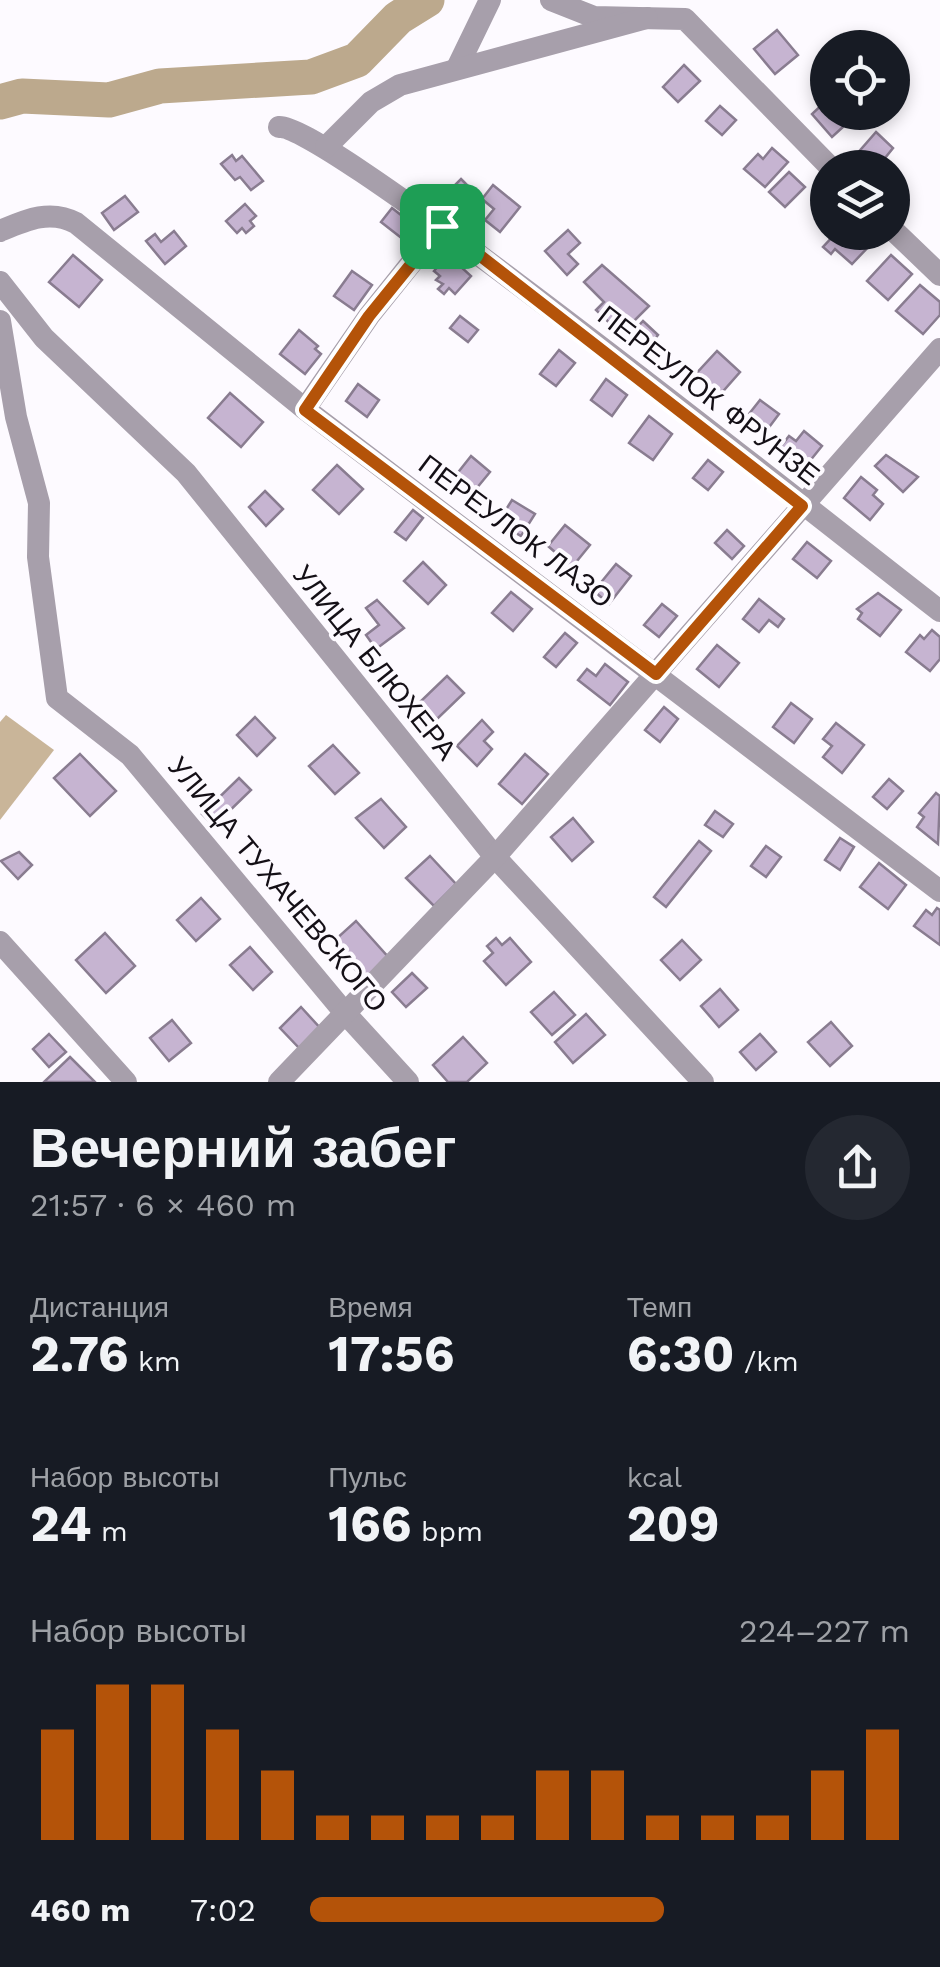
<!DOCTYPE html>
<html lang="ru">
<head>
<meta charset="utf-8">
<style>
  body { margin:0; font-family:"Work Sans",sans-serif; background:#242831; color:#f1f3f6; height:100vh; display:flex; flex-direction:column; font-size:38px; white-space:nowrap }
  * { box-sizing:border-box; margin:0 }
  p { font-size:32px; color:#9ea1a6 }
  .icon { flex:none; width:55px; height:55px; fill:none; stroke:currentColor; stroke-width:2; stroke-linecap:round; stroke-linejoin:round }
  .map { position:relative; height:1082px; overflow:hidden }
  .details { display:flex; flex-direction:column; background:#171b24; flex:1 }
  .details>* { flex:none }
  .controls { position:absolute; left:810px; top:30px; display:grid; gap:20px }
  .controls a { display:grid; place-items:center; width:100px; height:100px; border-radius:50%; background:#171b24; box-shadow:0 5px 15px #0003; font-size:50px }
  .pin { position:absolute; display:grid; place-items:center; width:85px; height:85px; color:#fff; margin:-42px; border-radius:20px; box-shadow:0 5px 15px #0006 }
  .round { display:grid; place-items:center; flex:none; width:105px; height:105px; border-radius:52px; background:#242831 }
  .overview { display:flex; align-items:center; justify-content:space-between; height:170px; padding:0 30px }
  h1 { font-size:55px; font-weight:700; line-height:75px }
  .stats { display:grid; grid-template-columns:repeat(3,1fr); gap:15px; height:170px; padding:10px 30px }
  .stats div { display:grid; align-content:center }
  .stats b { font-size:50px; font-weight:700 }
  .stats small { font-size:28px; font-weight:400 }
  .stats p { font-size:28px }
  .chart { height:280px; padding:20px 30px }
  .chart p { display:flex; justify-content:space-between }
  .chart svg { width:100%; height:180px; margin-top:10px; stroke:#b45309; stroke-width:6 }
  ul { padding:0 30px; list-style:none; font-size:32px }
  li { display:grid; grid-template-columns:160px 120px 1fr; align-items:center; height:75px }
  li i { height:25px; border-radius:12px; background:#b45309 }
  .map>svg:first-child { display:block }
  .forest { fill:#c9b599 }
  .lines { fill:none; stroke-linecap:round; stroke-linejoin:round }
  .river { stroke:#bca98d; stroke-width:35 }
  .building { fill:#c6b4d1; stroke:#897c90; stroke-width:2.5 }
  .minor { stroke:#a79fab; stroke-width:22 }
  .route-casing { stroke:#fff; stroke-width:20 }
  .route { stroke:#b45309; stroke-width:12 }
  .labels { text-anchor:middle; stroke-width:8; stroke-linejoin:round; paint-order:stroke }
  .street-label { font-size:28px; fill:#140f16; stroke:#fdfaff }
</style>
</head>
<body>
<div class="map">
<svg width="940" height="1082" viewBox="0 0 940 1082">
  <rect width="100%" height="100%" fill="#fdfaff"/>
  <path class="forest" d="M6,715l48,35 -54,70v-98z"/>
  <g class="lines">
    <path class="river" d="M0,102l22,-6 87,4 51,-14 151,-9 46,-17 41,-42 29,-18"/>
  </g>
  <g class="building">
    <path d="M777,30l21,25 -23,19 -21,-25z"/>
    <path d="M684,65l16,16 -22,21 -15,-15z"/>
    <path d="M828,99v13l27,4 -23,21 -20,-23z"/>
    <path d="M720,106l16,14 -14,15 -16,-14z"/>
    <path d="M876,132l17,16 -16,20h-7l-14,-13z"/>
    <path d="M772,148l16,14 -23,25 -21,-18 14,-15 5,5z"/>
    <path d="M232,155l4,6 6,-5 21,25 -12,9 -11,-13 -5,3 -14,-16z"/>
    <path d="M789,172l16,15 -20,20 -16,-15z"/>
    <path d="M461,179l12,12 -13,13 -12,-12z"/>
    <path d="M493,185l27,22 -20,25 -15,-12 9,-11 -12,-10z"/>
    <path d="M125,196l13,16 -24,18 -12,-17z"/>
    <path d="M245,204l11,12 -6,5 4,5 -8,7 -4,-5 -5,5 -11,-12z"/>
    <path d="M392,208l23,18 -11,14 -23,-18z"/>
    <path d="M568,230l12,13 -12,11 10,10 -11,11 -22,-24z"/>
    <path d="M174,231l12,15 -21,18 -19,-23 9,-7 6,8z"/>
    <path d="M837,232h28l9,9 -22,23 -17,-15 -4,5 -8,-7z"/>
    <path d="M73,255l29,25 -23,27 -30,-25z"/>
    <path d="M448,255l23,21 -16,18 -6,-6 -5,6 -6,-5 5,-5 -7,-4 4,-4 -6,-5z"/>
    <path d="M891,255l21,19 -24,26 -21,-19z"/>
    <path d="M602,265l47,41 -28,28 -25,-24 8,-8 -20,-20z"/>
    <path d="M352,271l20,14 -18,25 -20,-14z"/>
    <path d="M920,285l20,17v13l-17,19 -27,-23z"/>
    <path d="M460,316l18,14 -10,12 -18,-14z"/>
    <path d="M643,321l15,14 -7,9 -5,-4 -4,5 -12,-10z"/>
    <path d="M299,330l19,16 -3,3 6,5 -16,20 -25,-20z"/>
    <path d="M559,350l16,13 -19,23 -16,-12z"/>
    <path d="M717,351l23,21 -22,25 -24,-21z"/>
    <path d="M606,379l21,16 -15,21 -21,-16z"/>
    <path d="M358,384l21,16 -12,17 -21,-16z"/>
    <path d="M230,393l33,29 -22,25 -33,-29z"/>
    <path d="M760,400l19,14 -15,20 -19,-15z"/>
    <path d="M649,416l23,18 -19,26 -24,-17z"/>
    <path d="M804,431l18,15 -17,21 -8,-7 -4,4 -16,-13 12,-15 7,5z"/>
    <path d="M886,455l32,22 -15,15 -28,-26z"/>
    <path d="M471,456l19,16 -19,23 -19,-15z"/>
    <path d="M708,460l15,12 -15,18 -15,-12z"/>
    <path d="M337,465l26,24 -24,25 -26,-24z"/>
    <path d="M861,477l16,13 -4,5 10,9 -13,16 -26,-22z"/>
    <path d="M265,491l18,18 -17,17 -17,-19z"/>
    <path d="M512,500l23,14 -14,22 -17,-10 4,-6 -6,-4z"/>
    <path d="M413,510l10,8 -17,22 -11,-8z"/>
    <path d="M565,525l25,20 -22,27 -17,-13 5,-6 -8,-7z"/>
    <path d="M727,530l17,16 -12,13 -17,-16z"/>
    <path d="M807,542l24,19 -14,17 -24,-19z"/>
    <path d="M423,562l23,23 -18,19 -24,-23z"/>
    <path d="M616,564l15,12 -22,28 -15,-13z"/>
    <path d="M511,592l21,17 -19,22 -21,-18z"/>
    <path d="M878,593l23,17 -21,26 -22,-17 4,-6 -5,-4z"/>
    <path d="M759,599l25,20 -6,8 -9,-7 -10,12 -16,-13z"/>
    <path d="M377,600l27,28 -28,21 -10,-14 13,-10 -13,-17z"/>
    <path d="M662,604l15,12 -18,21 -15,-12z"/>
    <path d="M932,630l8,7v22l-10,12 -24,-19 14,-17 4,4z"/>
    <path d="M565,633l12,10 -21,24 -12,-10z"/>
    <path d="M717,645l22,18 -20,24 -22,-18z"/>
    <path d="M605,664l23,18 -18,23 -32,-25 9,-11 9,7z"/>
    <path d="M447,676l17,17 -27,26 -17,-17z"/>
    <path d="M791,703l21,16 -18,24 -21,-16z"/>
    <path d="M664,707l14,12 -18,23 -15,-12z"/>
    <path d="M255,717l20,21 -18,18 -20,-21z"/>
    <path d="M482,720l11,12 -9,9 8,8 -15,17 -20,-20z"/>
    <path d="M836,723l28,22 -22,28 -19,-16 9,-11 -9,-7z"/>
    <path d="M333,745l26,28 -24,21 -26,-28z"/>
    <path d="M80,754l36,37 -26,25 -36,-38z"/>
    <path d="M525,754l23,20 -26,30 -23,-20z"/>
    <path d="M239,778l12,12 -37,36 -12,-12z"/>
    <path d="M889,779l14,12 -16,18 -14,-12z"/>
    <path d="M936,793l4,3 -2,48 -21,-17 7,-10 -5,-4z"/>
    <path d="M381,799l25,28 -22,21 -28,-30z"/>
    <path d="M715,811l18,13 -10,13 -18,-12z"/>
    <path d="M573,818l20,24 -21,19 -21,-24z"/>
    <path d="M840,838l14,9 -14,23 -15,-10z"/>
    <path d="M699,841l12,10 -45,56 -12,-10z"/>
    <path d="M766,846l15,11 -15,20 -15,-11z"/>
    <path d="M19,852l13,13 -14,14 -17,-18z"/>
    <path d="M430,856l26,28 -22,22 -28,-28z"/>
    <path d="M879,863l27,22 -18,24 -28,-22z"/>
    <path d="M201,898l19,21 -24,22 -19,-21z"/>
    <path d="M937,908l3,2v35l-26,-19 12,-16 6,5z"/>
    <path d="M356,921l34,38 -24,22 -29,-32 4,-4 -5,-6z"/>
    <path d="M105,933l30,33 -29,27 -30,-33z"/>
    <path d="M496,938l6,7 8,-7 21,24 -25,23 -22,-24 9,-8 -6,-7z"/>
    <path d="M682,940l19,20 -21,20 -19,-20z"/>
    <path d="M250,947l22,25 -19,18 -23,-25z"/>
    <path d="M412,973l15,15 -21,19 -14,-15z"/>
    <path d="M720,989l18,21 -19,17 -18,-21z"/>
    <path d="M554,992l21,23 -23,20 -21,-23z"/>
    <path d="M301,1007l21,23 -21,20 -21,-22z"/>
    <path d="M586,1014l19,21 -32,28 -18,-21z"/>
    <path d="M172,1020l19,23 -22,18 -19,-23z"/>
    <path d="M831,1022l21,24 -22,20 -22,-24z"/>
    <path d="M49,1034l17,18 -17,15 -16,-18z"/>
    <path d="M760,1034l16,18 -20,18 -16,-18z"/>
    <path d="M463,1037l24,26 -20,19h-19l-15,-17z"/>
    <path d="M70,1057l25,25h-51z"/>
  </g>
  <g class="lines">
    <g class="minor">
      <path d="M551,0l43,17 91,2 146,149"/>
      <path d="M457,68l33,-68"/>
      <path d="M279,127c48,-5 582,424 661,484"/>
      <path d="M326,147l45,-45 29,-17 247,-67"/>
      <path d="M892,229l48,46"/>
      <path d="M0,231c26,-11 50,-22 76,-8l229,186 635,482"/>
      <path d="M0,282l44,56 142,135 309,384 208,225"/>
      <path d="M0,321l16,96 23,86 -1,54 19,141 73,57 215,258 63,69"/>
      <path d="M305,409l64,-93 72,-90"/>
      <path d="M0,942l126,140"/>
      <path d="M279,1082l216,-225 445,-508"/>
    </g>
  </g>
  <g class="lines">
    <defs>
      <path id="route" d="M442,226l360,280 -146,168 -351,-264 64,-94z"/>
    </defs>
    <use href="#route" class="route-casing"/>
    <use href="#route" class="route"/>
  </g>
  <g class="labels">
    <g class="street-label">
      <text transform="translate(709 395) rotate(38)" y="10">ПЕРЕУЛОК ФРУНЗЕ</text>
      <text transform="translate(516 531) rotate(37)" y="10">ПЕРЕУЛОК ЛАЗО</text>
      <text transform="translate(375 662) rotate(51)" y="10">УЛИЦА БЛЮХЕРА</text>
      <text transform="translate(278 884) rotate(50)" y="10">УЛИЦА ТУХАЧЕВСКОГО</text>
    </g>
  </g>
</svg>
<div class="controls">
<a><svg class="icon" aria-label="locate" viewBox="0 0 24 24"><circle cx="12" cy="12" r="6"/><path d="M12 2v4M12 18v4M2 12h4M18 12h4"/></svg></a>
<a><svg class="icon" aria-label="layers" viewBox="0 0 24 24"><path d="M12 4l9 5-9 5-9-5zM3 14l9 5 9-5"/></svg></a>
</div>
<div class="pin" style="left:442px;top:226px;background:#1e9e55"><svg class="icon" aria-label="arrive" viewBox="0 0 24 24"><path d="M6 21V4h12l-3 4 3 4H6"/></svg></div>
</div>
<section class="details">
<div class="overview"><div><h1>Вечерний забег</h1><p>21:57 · 6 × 460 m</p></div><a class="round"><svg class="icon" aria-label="share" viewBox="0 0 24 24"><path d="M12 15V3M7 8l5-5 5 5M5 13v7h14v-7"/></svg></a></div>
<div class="stats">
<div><p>Дистанция</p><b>2.76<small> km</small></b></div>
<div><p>Время</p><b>17:56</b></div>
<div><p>Темп</p><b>6:30<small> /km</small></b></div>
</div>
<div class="stats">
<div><p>Набор высоты</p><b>24<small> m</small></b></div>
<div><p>Пульс</p><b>166<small> bpm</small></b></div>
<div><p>kcal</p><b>209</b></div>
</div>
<div class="chart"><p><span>Набор высоты</span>224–227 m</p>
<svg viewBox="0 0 160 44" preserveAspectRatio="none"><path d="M5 44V17M15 44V6M25 44V6M35 44V17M45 44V27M55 44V38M65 44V38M75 44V38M85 44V38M95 44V27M105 44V27M115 44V38M125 44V38M135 44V38M145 44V27M155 44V17"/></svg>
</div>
<ul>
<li><b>460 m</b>7:02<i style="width:59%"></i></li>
</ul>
</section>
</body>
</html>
